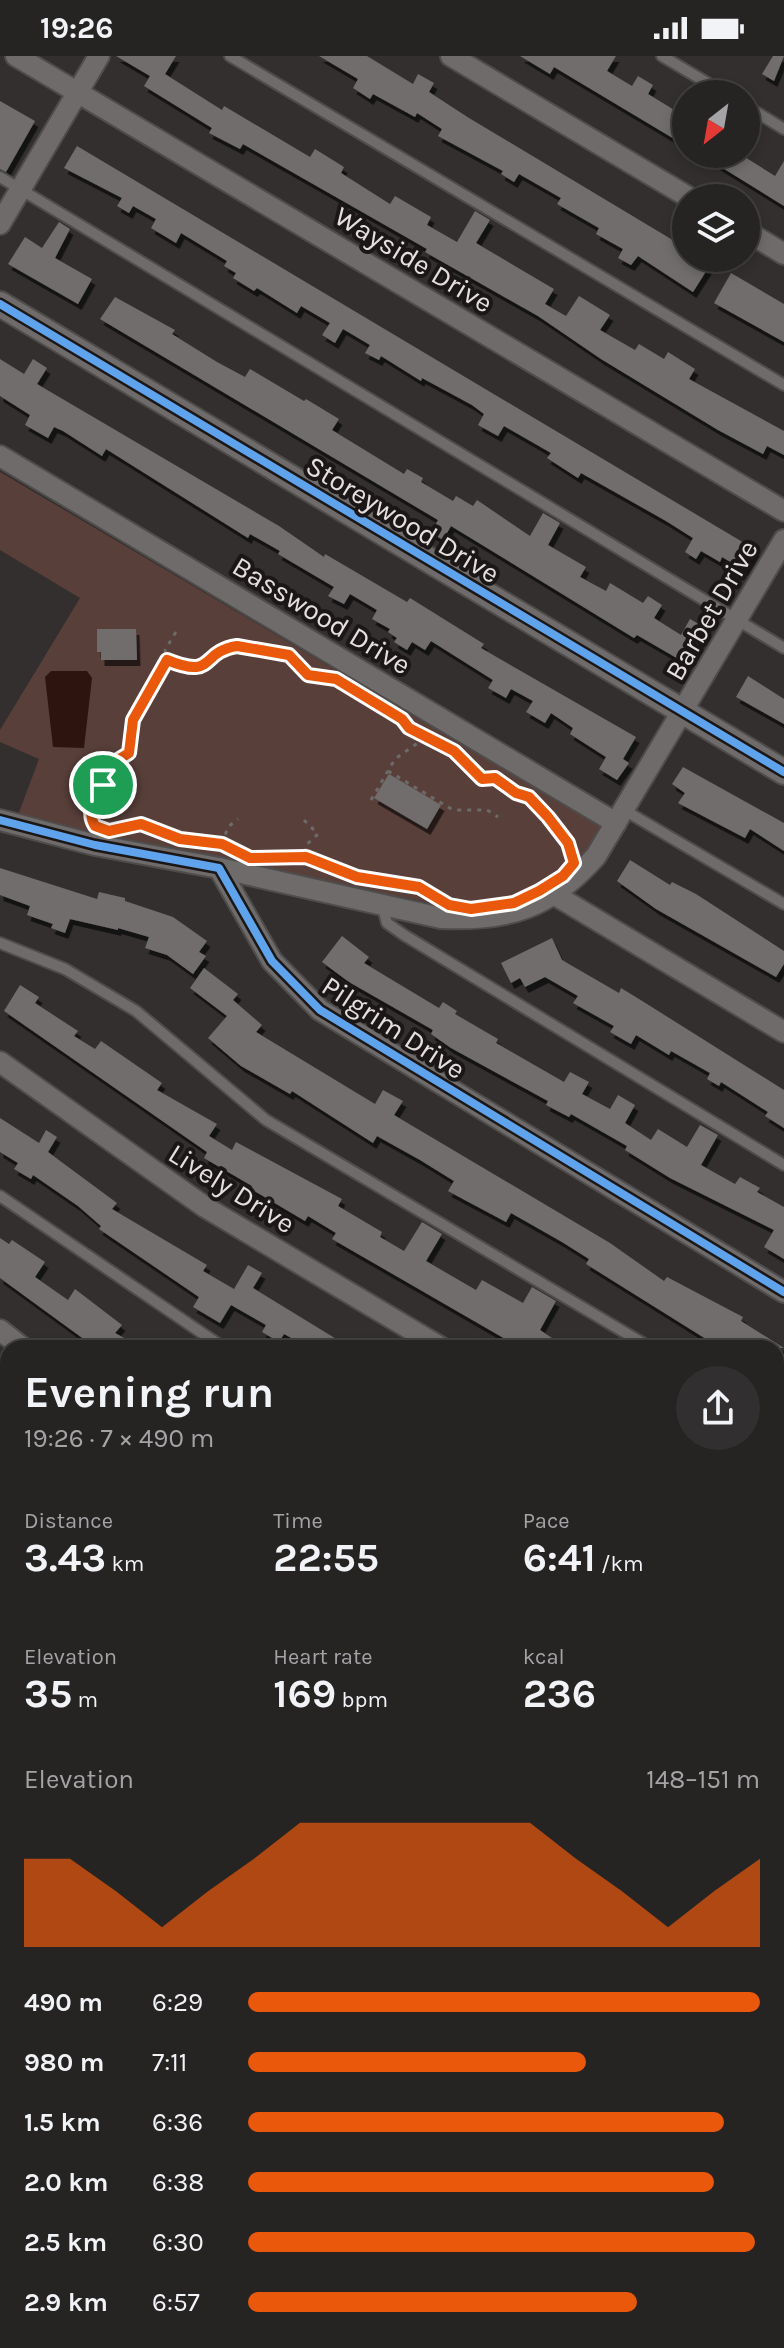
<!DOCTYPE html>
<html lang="en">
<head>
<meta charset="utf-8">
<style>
  body { margin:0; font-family:Karla,sans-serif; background:#322f30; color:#f1f3f6; height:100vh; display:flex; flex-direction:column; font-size:30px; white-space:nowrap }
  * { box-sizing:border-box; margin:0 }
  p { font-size:26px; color:#a4a4a6 }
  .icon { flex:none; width:44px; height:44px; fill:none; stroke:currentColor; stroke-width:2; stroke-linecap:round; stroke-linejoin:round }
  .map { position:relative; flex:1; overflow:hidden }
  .side { position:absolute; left:0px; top:1284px; width:784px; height:1008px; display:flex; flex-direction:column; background:#262323; border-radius:24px 24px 0 0; box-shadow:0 4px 12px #0003,0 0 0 2px #424041 }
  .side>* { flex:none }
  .needle { width:52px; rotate:211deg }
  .controls { position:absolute; left:672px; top:24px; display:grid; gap:16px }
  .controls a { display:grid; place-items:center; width:88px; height:88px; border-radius:50%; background:#262323; box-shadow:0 4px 12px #0003,0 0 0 2px #424041; font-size:40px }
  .pin { position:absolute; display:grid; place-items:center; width:68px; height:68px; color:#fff; margin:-34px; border:4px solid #fff; border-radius:50%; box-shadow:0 2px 8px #0007 }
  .round { display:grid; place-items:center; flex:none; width:84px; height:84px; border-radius:42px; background:#322f30 }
  .overview { display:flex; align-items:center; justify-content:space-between; height:136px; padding:0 24px }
  h1 { font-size:44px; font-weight:700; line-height:60px }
  .stats { display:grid; grid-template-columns:repeat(3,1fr); gap:12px; height:136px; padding:8px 24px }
  .stats div { display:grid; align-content:center }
  .stats b { font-size:40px; font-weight:700 }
  .stats small { font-size:22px; font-weight:400 }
  .stats p { font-size:22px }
  .chart { height:224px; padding:16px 24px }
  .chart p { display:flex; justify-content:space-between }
  .chart svg { width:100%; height:144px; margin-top:8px; fill:#ea580c; opacity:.7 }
  ul { padding:0 24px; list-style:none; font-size:26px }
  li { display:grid; grid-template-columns:128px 96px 1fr; align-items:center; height:60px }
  li i { height:20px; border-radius:10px; background:#ea580c }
  .status { display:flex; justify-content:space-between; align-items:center; height:56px; padding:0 40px; background:#262323; direction:ltr }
  .status svg { height:22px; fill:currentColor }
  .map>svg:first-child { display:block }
  .green { fill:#583f3a }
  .water { fill:#2e140f }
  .building { fill:#716d6d; filter:url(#shadow) }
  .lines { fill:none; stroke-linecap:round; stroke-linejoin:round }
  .service-casing { stroke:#4f4c4c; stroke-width:14 }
  .minor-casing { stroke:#4f4c4c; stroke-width:24 }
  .tertiary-casing { stroke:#4f4c4c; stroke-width:28 }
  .secondary-casing { stroke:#4f4c4c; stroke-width:32 }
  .motorway-casing { stroke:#4f4c4c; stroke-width:40 }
  .path { stroke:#6d6a6a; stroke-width:3; stroke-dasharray:4 6; stroke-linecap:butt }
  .service { stroke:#6e6b6a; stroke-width:10 }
  .minor { stroke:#6e6b6a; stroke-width:20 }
  .tertiary { stroke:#6e6b6a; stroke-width:24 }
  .secondary { stroke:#6e6b6a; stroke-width:28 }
  .motorway { stroke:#736766; stroke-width:36 }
  .cycleway-casing { stroke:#1b1717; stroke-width:13 }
  .cycleway { stroke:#60a3ed; stroke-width:8 }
  .route-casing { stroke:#fff; stroke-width:16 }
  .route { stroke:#ea580c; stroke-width:10 }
  .labels { text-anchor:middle; stroke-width:8; stroke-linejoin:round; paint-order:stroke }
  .street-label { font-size:28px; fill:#e5e0df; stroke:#1b1717 }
</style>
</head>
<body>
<div class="status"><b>19:26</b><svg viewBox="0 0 49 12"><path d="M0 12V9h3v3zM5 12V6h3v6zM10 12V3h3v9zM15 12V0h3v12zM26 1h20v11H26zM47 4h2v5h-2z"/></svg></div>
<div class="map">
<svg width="784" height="2292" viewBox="0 0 784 2292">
  <defs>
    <filter id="shadow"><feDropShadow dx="3.5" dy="6" stdDeviation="0" flood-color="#0009"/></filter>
  </defs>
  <rect width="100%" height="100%" fill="#332f2f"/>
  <path class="green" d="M0,416l600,354c-5,29 -51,69 -79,77 -16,5 -34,6 -50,8l-407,-82 -46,-14 21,-56 -39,-17v-12l80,-132 -80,-48z"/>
  <path class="water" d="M51,615h36l5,7 -8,70 -31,-1 -8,-70z"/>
  <g class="building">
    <path d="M116,0h60l-11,18 57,36 2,-4 86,51 5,-8 29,18 -3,6 49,31 5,-8 36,21 -4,8 30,17 18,-31 15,9 -14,23 78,46 -9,15 21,12 13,-20 31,19 -10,15 35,20 4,-6 25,15 4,-7 27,17 -6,10 95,52v24l-17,-9 -4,8 -45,-24 -117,-71 -63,-43 -113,-64 2,-3 -184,-105 -3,5 -31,-16 3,-5 -68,-42 6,-10z"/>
    <path d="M319,0h48l46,28 5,-10 16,9 -5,9 40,26 217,130v10h19l7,4 -19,30 -55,-36 -7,9 -13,-7 5,-9 -27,-15 3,-6 -42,-24 4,-6 -42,-24 -5,8 -13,-8 2,-3 -65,-35 4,-7 -25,-16 -2,4 -42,-23 -3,5 -17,-11 5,-9z"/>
    <path d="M520,0h96l-9,15 25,15 6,-10 15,9 -5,9 28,17 10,-17v52l-132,-79 -4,7z"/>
    <path d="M773,0h11l-10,25 -12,-7z"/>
    <path d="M0,45l35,20 -29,51 -6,-3z"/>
    <path d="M77,90l679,404 -12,20 -22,-13 -2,5 -19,-11 -5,8 -11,-7 8,-14 -27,-17 -85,-48 -3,5 -31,-20 4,-5 -47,-27 -6,10 -20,-11 6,-11 -12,-9 -50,-27 -1,3 -40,-25 -2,4 -14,-7 5,-8 -27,-16 -8,14 -13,-8 8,-12 -29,-17 -4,7 -40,-25 -3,3 -21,-13 3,-5 -12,-7 3,-5 -46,-28 -5,10 -25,-15 5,-9 -23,-13 -4,7 -12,-7 5,-8 -58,-30z"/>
    <path d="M700,98h40l35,22 9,-15v45z"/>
    <path d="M59,166l11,7 -15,29 37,21 -14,25 -70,-40 17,-27 17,11z"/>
    <path d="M731,217l53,31v38l-70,-39z"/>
    <path d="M115,241l60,33 -3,4 45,28 28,15 5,-8 54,32 2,-2 33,20 -7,11 72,44 3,-5 16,9 -2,4 32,19 3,-5 17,10 4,-6 53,36 13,-23 17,10 -12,22 38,22 -6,10 26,14 4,-8 33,20 5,-7 14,9 -8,13 27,17 9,-16 17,10 -20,35 -50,-29 -3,3 -183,-112 -8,14 -12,-7 7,-13 -338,-201z"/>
    <path d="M0,303l24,15 9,-15 14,9 -10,16 242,142 45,31 1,-3 82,48 3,-4 74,46 -3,4 155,89 -13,22 6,4 -12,17 -18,-11 7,-12 -36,-23 3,-6 -22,-15 -6,10 -19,-11 7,-11 -22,-12 -5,9 -18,-10 5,-8 -62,-39 -6,9 -13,-8 -5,8 -13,-8 3,-4 -9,-6 2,-3 -18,-10 5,-9 -27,-16 -6,10 -16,-8 6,-9 -56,-33 2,-3 -30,-17 -2,4 -142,-89 -4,7 -39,-25 -9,-4 -6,11 -23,-13 5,-10 -30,-19z"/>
    <path d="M97,573h39l1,31h-36v-8h-4z"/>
    <path d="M748,620l36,23v25l-48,-27z"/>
    <path d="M683,711l101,56v28l-34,-22 -5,9 -67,-35 7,-10 -13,-9z"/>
    <path d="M389,718l52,31 -14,24 -53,-31z"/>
    <path d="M630,804l40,25 2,-3 24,12 88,57v13l-8,13 -120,-68 -39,-28z"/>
    <path d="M0,812l97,31 2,-7 26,6v3l48,16 34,24 -8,11 7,4 -13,18 -26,-19 -22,-7 4,-11 -31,-9v2l-48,-11 -5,14 -14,-5 2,-4 -26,-9 3,-9 -30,-11z"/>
    <path d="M342,880l27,21 -5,6 75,45 4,-6 14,9 -2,3 43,25 -2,4 68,39 6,-10 19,10 -7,12 28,15 8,-14 17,10 -10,18 26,17 7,-11 29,18 13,-22 18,10 -17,30 34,19 5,-7 20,11 -3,4 27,15v52l-20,-12 10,-17 -104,-52 -45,-28 2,-4 -56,-32 -2,3 -23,-12 2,-4 -97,-53 -20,-14 2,-4 -84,-48 -27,-20z"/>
    <path d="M552,882l10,22 57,33 2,-5 18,11 145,91v38l-19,-12 3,-4 -47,-30 -2,4 -12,-7 3,-6 -39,-22 -2,4 -33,-20 -5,9 -21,-12 4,-6 -41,-23 5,-7 -33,-19 -20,10 -5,-9 -9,5 -10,-20z"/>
    <path d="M204,912l34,26 -5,6 29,25 -6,7 119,72 8,-14 20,11 -9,14 216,128 54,38 3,-4 76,40 -2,4 43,27h-45l-22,-10 -3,6 -128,-80 3,-5 -27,-17 -51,-29 -5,9 -45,-24 -13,-7 6,-10 -34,-21 -43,-24 -4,7 -81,-52 -2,3 -49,-28 -33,-28 19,-22 -37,-28z"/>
    <path d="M20,929l19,12 -4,6 43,28 -4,5 21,13 6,-8 61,42 -5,7 60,34 -8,12 23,14 4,-8 106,57 -4,7 44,26 -2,5 24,14 18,-29 20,12 -16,27 50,29 6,-10 41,23 9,-16 24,14 -16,29 27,18h-46l-189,-109 4,-6 -28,-17 -3,5 -54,-32 1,-3 -48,-28 3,-6 -203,-141z"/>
    <path d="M0,1062l39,25 7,-13 11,7 -9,15 69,51 -5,6 95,56 -4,6 31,18 14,-24 14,8 -9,15 98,60h-41l-26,-14 -5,8 -17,-10 4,-7 -35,-20 -11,18 -27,-16 6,-10 -100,-68 2,-3 -23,-20 -45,-31 -2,4 -17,-10 4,-6 -18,-11z"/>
    <path d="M0,1182l9,6 3,-4 33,22 -10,15 33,23 7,-11 47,36 -7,8 11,6 -5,9h-25l-96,-70z"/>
  </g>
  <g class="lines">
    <defs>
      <g id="service">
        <path d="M230,0l554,329"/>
        <path d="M662,0l64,38"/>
        <path d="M746,50l38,23"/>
        <path d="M0,121l784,471"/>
        <path d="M624,754l160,94"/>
        <path d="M382,849l5,18 17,12 380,230"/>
        <path d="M0,887l65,26 71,42 130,109 385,228"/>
        <path d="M0,1140l224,152"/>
        <path d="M0,1420l8,5"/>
        <path d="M776,1452l8,-14"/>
        <path d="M0,1678l8,5"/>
        <path d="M723,2284l1,8"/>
      </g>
      <g id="minor">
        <path d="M16,0l768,455"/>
        <path d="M451,0l239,142"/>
        <path d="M0,168l99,-168"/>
        <path d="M746,175l38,23"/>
        <path d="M0,400l616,367"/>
        <path d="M0,764l95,25 124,23 53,93 48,49 464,282"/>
        <path d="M219,812l222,50c69,3 109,-10 155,-62l188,-316"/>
        <path d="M555,839l229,137"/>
        <path d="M0,1006l205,145 237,141"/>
        <path d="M0,1274l23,18"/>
        <path d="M0,1548l8,5"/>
        <path d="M0,1816l8,5"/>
        <path d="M568,2284l1,8"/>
        <path d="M67,2292l1,-8"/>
        <path d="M293,2292l1,-8"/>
      </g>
      <g id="tertiary">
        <path d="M0,248l784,468"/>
        <path d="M776,1355l8,-14"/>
        <path d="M776,2138l8,4"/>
        <path d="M0,2205l8,2"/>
      </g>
      <g id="secondary">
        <path d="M776,1657l8,-3"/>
        <path d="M0,1940l8,-1"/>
        <path d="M776,1946l8,-2"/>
        <path d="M0,2122l8,-1"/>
      </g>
      <g id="motorway">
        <path d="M776,1738l8,-3"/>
        <path d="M776,1789l8,-3"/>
        <path d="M776,1843l8,-2"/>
        <path d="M776,1894l8,-3"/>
        <path d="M0,1996l8,-1"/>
        <path d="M0,2068l8,-1"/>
      </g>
    </defs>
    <use href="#service" class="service-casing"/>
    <use href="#minor" class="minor-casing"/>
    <use href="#tertiary" class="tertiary-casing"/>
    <use href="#secondary" class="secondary-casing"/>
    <use href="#motorway" class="motorway-casing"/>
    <g class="path">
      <path d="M167,604c52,22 37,-16 73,-13 14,1 36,2 50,8 9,3 11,12 17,18 7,7 21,5 30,7"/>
      <path d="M354,634l48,29 7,9 45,23 28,28 13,-1c29,13 67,45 77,77"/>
      <path d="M388,715l65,39h34l11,7"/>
      <path d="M371,744l24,-41 31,-22"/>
      <path d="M304,764l14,14 -13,12 1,11"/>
      <path d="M96,770l-6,-12 13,-29 2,-17 24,-15 4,-33 34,-60 -2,-10 14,-23"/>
      <path d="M114,774l27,-6 39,15 42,5 15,8"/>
      <path d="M222,788l6,-17 10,-8"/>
      <path d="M263,802l43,-1 51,20 62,10 20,12"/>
    </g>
    <use href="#service" class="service"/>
    <use href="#minor" class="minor"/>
    <use href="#tertiary" class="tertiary"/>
    <use href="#secondary" class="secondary"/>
    <use href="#motorway" class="motorway"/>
    <defs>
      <g id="cycleway">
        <path d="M0,248l784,468"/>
        <path d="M0,764l95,25 124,23 53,93 48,49 464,282"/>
      </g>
    </defs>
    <use href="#cycleway" class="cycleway-casing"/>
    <use href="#cycleway" class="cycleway"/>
  </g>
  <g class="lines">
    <defs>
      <path id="route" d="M237,590l52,9 19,20 28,4 66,40 7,9 45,23 28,28 13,-1 21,15 13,4 19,20 20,26 6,20 -11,13 -24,15 -25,12 -43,6 -22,-4 -30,-18 -62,-10 -51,-20 -56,1 -28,-14 -42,-5 -39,-15 -32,7 -14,-5c-12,-19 8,-38 10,-58l24,-15 4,-33 34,-60c49,20 32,-8 70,-14z"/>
    </defs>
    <use href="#route" class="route-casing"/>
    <use href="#route" class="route"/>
  </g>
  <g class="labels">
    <g class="street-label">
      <text transform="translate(414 203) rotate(31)" y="10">Wayside Drive</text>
      <text transform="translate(403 463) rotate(31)" y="10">Storeywood Drive</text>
      <text transform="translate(711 554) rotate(-60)" y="10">Barbet Drive</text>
      <text transform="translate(322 559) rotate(31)" y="10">Basswood Drive</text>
      <text transform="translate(394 971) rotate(33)" y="10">Pilgrim Drive</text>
      <text transform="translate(232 1132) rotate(32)" y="10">Lively Drive</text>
    </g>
  </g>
</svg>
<div class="controls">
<a><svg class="needle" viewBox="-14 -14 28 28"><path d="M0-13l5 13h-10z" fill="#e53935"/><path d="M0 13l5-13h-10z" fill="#a4a4a6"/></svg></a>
<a><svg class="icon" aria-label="layers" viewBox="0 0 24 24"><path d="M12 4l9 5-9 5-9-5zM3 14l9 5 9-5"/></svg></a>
</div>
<div class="pin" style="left:103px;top:729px;background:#1e9e55"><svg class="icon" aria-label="arrive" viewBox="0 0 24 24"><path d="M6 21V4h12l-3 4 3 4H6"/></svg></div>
<section class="side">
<div class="overview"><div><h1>Evening run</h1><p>19:26 · 7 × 490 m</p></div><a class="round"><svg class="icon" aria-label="share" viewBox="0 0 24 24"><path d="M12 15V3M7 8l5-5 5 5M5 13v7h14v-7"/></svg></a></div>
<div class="stats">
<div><p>Distance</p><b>3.43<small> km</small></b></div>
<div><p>Time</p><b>22:55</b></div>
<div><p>Pace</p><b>6:41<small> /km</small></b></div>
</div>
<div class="stats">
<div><p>Elevation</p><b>35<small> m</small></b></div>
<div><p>Heart rate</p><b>169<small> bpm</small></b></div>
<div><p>kcal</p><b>236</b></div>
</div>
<div class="chart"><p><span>Elevation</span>148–151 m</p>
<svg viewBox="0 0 160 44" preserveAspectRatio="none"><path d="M0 44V17L10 17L20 27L30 38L40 27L50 17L60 6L70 6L80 6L90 6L100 6L110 6L120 17L130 27L140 38L150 27L160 17V44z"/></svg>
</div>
<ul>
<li><b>490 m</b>6:29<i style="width:100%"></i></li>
<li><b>980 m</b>7:11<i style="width:66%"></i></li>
<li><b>1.5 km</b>6:36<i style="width:93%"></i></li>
<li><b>2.0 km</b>6:38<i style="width:91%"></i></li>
<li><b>2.5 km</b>6:30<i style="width:99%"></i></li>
<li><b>2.9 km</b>6:57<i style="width:76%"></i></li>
</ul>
</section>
</div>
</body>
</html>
